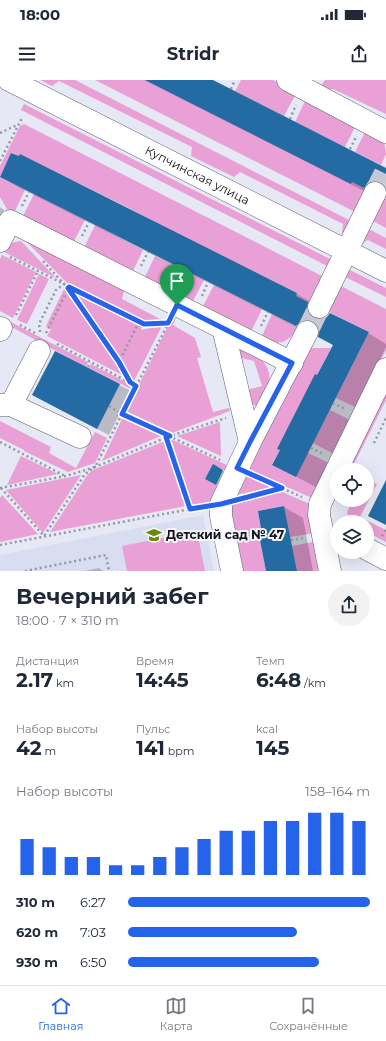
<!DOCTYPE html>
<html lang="ru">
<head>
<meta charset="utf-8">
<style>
  body { margin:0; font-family:Montserrat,sans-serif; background:#f2f2f3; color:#1f2937; height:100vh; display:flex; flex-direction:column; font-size:15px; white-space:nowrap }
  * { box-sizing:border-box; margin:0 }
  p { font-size:13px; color:#747a83 }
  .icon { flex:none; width:22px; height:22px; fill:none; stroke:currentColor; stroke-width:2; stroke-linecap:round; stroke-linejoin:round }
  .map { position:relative; height:491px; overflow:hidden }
  .drawer { display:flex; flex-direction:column; background:#fff; flex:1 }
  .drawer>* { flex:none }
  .tools { position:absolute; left:330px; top:383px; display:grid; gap:8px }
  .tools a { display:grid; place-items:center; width:44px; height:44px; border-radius:50%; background:#fff; box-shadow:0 4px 16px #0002; font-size:20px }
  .pin { position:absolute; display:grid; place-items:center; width:34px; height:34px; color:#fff; margin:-41px -17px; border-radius:50% 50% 50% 0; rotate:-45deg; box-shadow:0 0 4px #0007 }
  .pin .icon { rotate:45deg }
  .round { display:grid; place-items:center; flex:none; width:42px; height:42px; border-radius:21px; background:#f2f2f3 }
  .summary { display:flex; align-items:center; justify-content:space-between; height:68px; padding:0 16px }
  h1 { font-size:22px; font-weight:700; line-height:30px }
  .stats { display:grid; grid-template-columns:repeat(3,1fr); gap:6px; height:68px; padding:4px 16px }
  .stats div { display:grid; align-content:center }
  .stats b { font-size:20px; font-weight:700 }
  .stats small { font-size:11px; font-weight:400 }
  .stats p { font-size:11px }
  .chart { height:112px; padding:8px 16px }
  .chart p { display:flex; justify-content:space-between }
  .chart svg { width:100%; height:72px; margin-top:4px; stroke:#2563eb; stroke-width:6 }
  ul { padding:0 16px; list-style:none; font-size:13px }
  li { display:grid; grid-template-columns:64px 48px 1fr; align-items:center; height:30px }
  li i { height:10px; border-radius:5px; background:#2563eb }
  .status { display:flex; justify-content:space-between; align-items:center; height:28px; padding:0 20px; background:#fff; direction:ltr }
  .status svg { height:11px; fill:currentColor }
  header { display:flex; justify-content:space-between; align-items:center; height:52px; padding:0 16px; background:#fff; font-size:18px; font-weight:700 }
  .menu { display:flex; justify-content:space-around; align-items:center; height:56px; border-top:1px solid #e0e1e3; background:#fff; font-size:11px; color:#747a83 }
  .menu a { display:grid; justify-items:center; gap:2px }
  .menu .active { color:#2563eb }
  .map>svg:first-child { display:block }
  .built { fill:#d9ddf0 }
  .green { fill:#e8a0d5 }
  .forest { fill:#e9a0d6 }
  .shadow { fill:#0003 }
  .building { fill:#236ba2 }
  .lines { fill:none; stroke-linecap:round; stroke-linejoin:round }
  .minor-tunnel { stroke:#c6c9d4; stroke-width:22; stroke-dasharray:22 11; stroke-linecap:butt }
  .minor-casing { stroke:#5f626c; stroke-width:23 }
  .path { stroke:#9597a0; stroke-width:2.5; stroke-dasharray:2 3; stroke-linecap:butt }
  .minor { stroke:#fff; stroke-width:22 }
  .route-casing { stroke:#fff; stroke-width:8 }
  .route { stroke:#2563eb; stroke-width:5 }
  .labels { text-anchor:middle; stroke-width:4; stroke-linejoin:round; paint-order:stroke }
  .street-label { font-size:12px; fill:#131418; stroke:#f5f6fe }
  .poi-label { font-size:12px; font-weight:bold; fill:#131418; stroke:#f5f6fe; text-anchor:start }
</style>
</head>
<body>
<div class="status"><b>18:00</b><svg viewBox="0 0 49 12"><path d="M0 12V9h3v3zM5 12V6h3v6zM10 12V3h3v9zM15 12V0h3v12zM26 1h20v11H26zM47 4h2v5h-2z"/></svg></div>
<header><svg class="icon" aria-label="menu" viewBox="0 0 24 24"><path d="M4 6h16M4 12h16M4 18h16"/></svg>Stridr<svg class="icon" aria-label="share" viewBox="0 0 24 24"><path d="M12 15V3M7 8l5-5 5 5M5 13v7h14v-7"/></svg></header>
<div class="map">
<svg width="386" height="491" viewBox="0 0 386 491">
  <rect width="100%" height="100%" fill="#e6e9f5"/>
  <path class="built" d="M203,435l11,56h-214v-16z"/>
  <g class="green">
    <path d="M40,0h35l278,142 -7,13 -4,-3 1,-8 -103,-52 -6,5 -43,-21 1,-9 -133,-66 -7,5z"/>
    <path d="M24,24l308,156 -3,7 -308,-157z"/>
    <path d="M367,148l19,10v11l-18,-9 -6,3z"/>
    <path d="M25,160l100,47 -3,12 42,22 -20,2 -74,-37z"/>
    <path d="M21,161l35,37 -52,-26c4,-8 8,-10 17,-11z"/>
    <path d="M2,175l34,17 -23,46 -13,-7v-52z"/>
    <path d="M346,188l40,20v9l-45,-22z"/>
    <path d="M39,194l10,5 -22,45 -10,-4z"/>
    <path d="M341,206l45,23v41l-29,58 -21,-10 33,-66 -44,-22z"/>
    <path d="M65,207l78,38 -2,5 21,-4 -29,57 -10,-19 -8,-3 7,14 -75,-39 4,-7 -5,-3z"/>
    <path d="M175,232l3,1 -5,12 22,13 6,19 -4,1 16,54 16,-4 1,3 -58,22 -46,-22z"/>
    <path d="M5,239l83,43 -2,5 -82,-44z"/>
    <path d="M243,268c13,6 29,16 26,33 0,8 -6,17 -9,24l-4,1 -5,-3 -4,-13 15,-4 -8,-25 -17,-4 1,-6z"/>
    <path d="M305,268h26l-53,101 2,1 -8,14 36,-11 21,10 -17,35 -66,-29z"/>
    <path d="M91,284l41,21 -1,4 -42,-21z"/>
    <path d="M386,314v6l-35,70h-8z"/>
    <path d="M330,330l20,10 -16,34 -21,-11z"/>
    <path d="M123,337l40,18 -61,26z"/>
    <path d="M0,341l51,26 -2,6 27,15 19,-36 12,6 -12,25 -27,9 -44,-21v-1l-24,-12z"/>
    <path d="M220,342l1,34 -44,-20z"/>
    <path d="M171,359l60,28 -3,5 -15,-7 -8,14 15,8 -6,15 -22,3z"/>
    <path d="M165,361l21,65 -136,26 38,-58 5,-4z"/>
    <path d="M21,376l37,18 -51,11z"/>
    <path d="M81,395l-38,58 -37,-43z"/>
    <path d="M244,395l27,12 -39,9z"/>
    <path d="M367,399l10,5 -17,33 26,13v12l-19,-10v-10h-17l-3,-10 6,-12h14z"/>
    <path d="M2,415l36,39 -38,8v-44z"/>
    <path d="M197,451l8,40h-78l-5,-25z"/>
  </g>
  <g class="forest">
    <path d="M95,0h50l153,77 71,33 -12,23z"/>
    <path d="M241,0h32l24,12 -13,24 -49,-25z"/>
    <path d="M325,0h61v34l-53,-25h-5l-7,-3z"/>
    <path d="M307,17l50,26 -12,24 -50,-25z"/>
    <path d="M24,44l300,153 -12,27 -16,-8 1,-3 -38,-19 -2,3 -132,-71 -45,-22 -68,-31 -12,23v-10l20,-40z"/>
    <path d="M367,48l17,13 2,13 -5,11 -26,-13z"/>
    <path d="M0,97l25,13 -11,23 -6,-2 -8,-14z"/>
    <path d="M34,114l51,26 -12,23 -51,-25z"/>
    <path d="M381,116l5,3v29l-17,-9z"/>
    <path d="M95,145l48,25 -11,23 -48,-25z"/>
    <path d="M155,176l49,24 -12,23 -48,-24z"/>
    <path d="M214,205l48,24 -11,23 -49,-24z"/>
    <path d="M272,234l27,14c-14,16 -18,18 -38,10z"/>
    <path d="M282,412l28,12 5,29 -25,4 -6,-31 -26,5 3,18 -3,1 8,41h-26l-12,-67z"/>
    <path d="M317,461l6,30h-26l-5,-25z"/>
  </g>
  <g class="shadow">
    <path d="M144,0h66l176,89v26l-3,3 -13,-4z"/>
    <path d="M21,76l276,138 19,11 10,9v5l42,14 18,11v3l-70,140 -23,-12 25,-98 16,-32 -14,-14 -4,6 -296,-149 -19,-11z"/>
    <path d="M0,127l4,3 -4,8z"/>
    <path d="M55,272l76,39 -22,44 -65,-34z"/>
    <path d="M213,386l13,7 -6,13 -14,-7z"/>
    <path d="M284,427l19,11 10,53h-46l-8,-59z"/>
    <path d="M99,488l4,3h-18z"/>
  </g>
  <g class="building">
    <path d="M145,0h68l173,88v20l-5,-6 -6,-1 -7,1 -4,6 -12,-6 -1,2z"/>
    <path d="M11,73l8,3 1,-2 277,139 -1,3 12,6 -1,6 1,6 5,4 7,1 6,-1 4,-5 39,19 -73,145 -24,-12 8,-15 -3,-1 38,-75 2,1 16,-30 -15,-8 1,-6 -2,-6 -5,-4 -6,-1 -6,2 -4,4 -296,-149z"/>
    <path d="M55,271l65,33 -23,45 -65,-34z"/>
    <path d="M213,384l10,6 -7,15 -11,-6z"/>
    <path d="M386,400v45l-18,-9z"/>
    <path d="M284,426l13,65h-31l-8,-41 3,-1 -3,-18z"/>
  </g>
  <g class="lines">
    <g class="minor-tunnel">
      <path d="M375,113l11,-22"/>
      <path d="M307,252l12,-25"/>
    </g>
    <defs>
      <g id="minor">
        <path id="s1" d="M9,0l377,191"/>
        <path d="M288,0l98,52"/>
        <path d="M0,161l10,-20 282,142"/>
        <path d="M319,227l56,-114"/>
        <path d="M223,248l27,114"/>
        <path d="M0,250l1,-2"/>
        <path d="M0,325h11l69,32"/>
        <path d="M11,325l28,-54"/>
        <path d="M367,469l19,10"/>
        <path d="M232,491l-11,-55v-12l29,-62 57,-110"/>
        <path d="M330,491l-11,-56 1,-11 66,-135"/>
      </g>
    </defs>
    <use href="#minor" class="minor-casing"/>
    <g class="path">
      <path d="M231,9l4,-9"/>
      <path d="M290,39l6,-14"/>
      <path d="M0,53l17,-8"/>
      <path d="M350,69l6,-12"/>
      <path d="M0,81l22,-43"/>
      <path d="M22,126l7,-14"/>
      <path d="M82,156l7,-14"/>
      <path d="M10,177l134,67 24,-1"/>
      <path d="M141,186l7,-14"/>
      <path d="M68,208l51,74"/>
      <path d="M202,216l6,-14"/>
      <path d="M16,235l22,-44"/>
      <path d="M169,242l-47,92 98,46"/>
      <path d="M20,245l15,8"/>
      <path d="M261,246l7,-14"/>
      <path d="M40,252l-1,-8 17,-34 8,-6 -21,-23"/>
      <path d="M46,253l23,-46"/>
      <path d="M57,264l79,42"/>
      <path d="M88,287l2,-5"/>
      <path d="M129,302l-10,-20 20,-40"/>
      <path d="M333,323l12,6"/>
      <path d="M166,357l24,72"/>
      <path d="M0,362l65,34"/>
      <path d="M374,363l12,-25"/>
      <path d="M311,368l12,6"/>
      <path d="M255,396l47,21"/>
      <path d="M0,408l66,-12 29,-9 27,-53 -13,-8"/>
      <path d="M1,408l43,48 41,-62 10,-7 75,-31 56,-18"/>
      <path d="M245,417l36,-9"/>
      <path d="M382,456l4,-7"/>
      <path d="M291,460l14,-2"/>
      <path d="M0,465l201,-38"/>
      <path d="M25,491l81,-16 3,16"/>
    </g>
    <use href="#minor" class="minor"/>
  </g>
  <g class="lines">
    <defs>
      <path id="route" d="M69,207l75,37 24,-1 9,-18 115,58 -42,79 -13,26 45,20 -61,16 -31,5 -24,-72 4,-1 -48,-22 14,-28 -6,-4 -11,-20 -51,-74z"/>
    </defs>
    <use href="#route" class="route-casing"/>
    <use href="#route" class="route"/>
  </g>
  <defs>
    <symbol id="school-bare" viewBox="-9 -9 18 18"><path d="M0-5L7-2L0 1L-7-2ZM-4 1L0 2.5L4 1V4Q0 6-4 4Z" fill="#6a8801" stroke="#f5f6fe" stroke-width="2.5" paint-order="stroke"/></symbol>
  </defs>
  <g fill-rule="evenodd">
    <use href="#school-bare" x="143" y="444" width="22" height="22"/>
  </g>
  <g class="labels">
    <g class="street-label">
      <text dy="4" stroke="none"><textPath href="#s1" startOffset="211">Купчинская улица</textPath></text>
    </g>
    <g class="poi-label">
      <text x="166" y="459">Детский сад № 47</text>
    </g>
  </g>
</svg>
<div class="tools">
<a><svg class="icon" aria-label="locate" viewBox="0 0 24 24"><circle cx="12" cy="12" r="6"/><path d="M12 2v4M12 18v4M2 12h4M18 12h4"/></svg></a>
<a><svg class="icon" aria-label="layers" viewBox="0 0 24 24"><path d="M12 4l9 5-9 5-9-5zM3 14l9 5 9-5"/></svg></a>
</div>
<div class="pin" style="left:177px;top:225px;background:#1e9e55"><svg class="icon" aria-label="arrive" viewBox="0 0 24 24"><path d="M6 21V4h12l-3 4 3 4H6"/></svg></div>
</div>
<section class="drawer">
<div class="summary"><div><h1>Вечерний забег</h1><p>18:00 · 7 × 310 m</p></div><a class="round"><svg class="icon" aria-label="share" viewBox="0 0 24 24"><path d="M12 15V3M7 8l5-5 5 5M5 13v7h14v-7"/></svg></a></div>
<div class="stats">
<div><p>Дистанция</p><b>2.17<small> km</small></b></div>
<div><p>Время</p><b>14:45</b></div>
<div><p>Темп</p><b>6:48<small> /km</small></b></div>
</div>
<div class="stats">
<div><p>Набор высоты</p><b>42<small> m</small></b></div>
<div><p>Пульс</p><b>141<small> bpm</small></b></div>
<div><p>kcal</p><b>145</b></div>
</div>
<div class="chart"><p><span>Набор высоты</span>158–164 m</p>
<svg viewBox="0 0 160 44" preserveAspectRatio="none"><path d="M5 44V22M15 44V27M25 44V33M35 44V33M45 44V38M55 44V38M65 44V33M75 44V27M85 44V22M95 44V17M105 44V17M115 44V11M125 44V11M135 44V6M145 44V6M155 44V11"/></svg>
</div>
<ul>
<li><b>310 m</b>6:27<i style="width:100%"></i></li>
<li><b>620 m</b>7:03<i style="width:70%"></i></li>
<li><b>930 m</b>6:50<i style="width:79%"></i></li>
</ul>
</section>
<nav class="menu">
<a class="active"><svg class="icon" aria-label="home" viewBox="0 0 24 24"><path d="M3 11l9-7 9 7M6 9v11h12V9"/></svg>Главная</a>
<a><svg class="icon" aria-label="map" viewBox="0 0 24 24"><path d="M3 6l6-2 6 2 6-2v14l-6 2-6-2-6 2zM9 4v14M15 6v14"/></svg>Карта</a>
<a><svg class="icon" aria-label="saved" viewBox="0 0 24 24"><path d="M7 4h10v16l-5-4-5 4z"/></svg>Сохранённые</a>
</nav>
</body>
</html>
